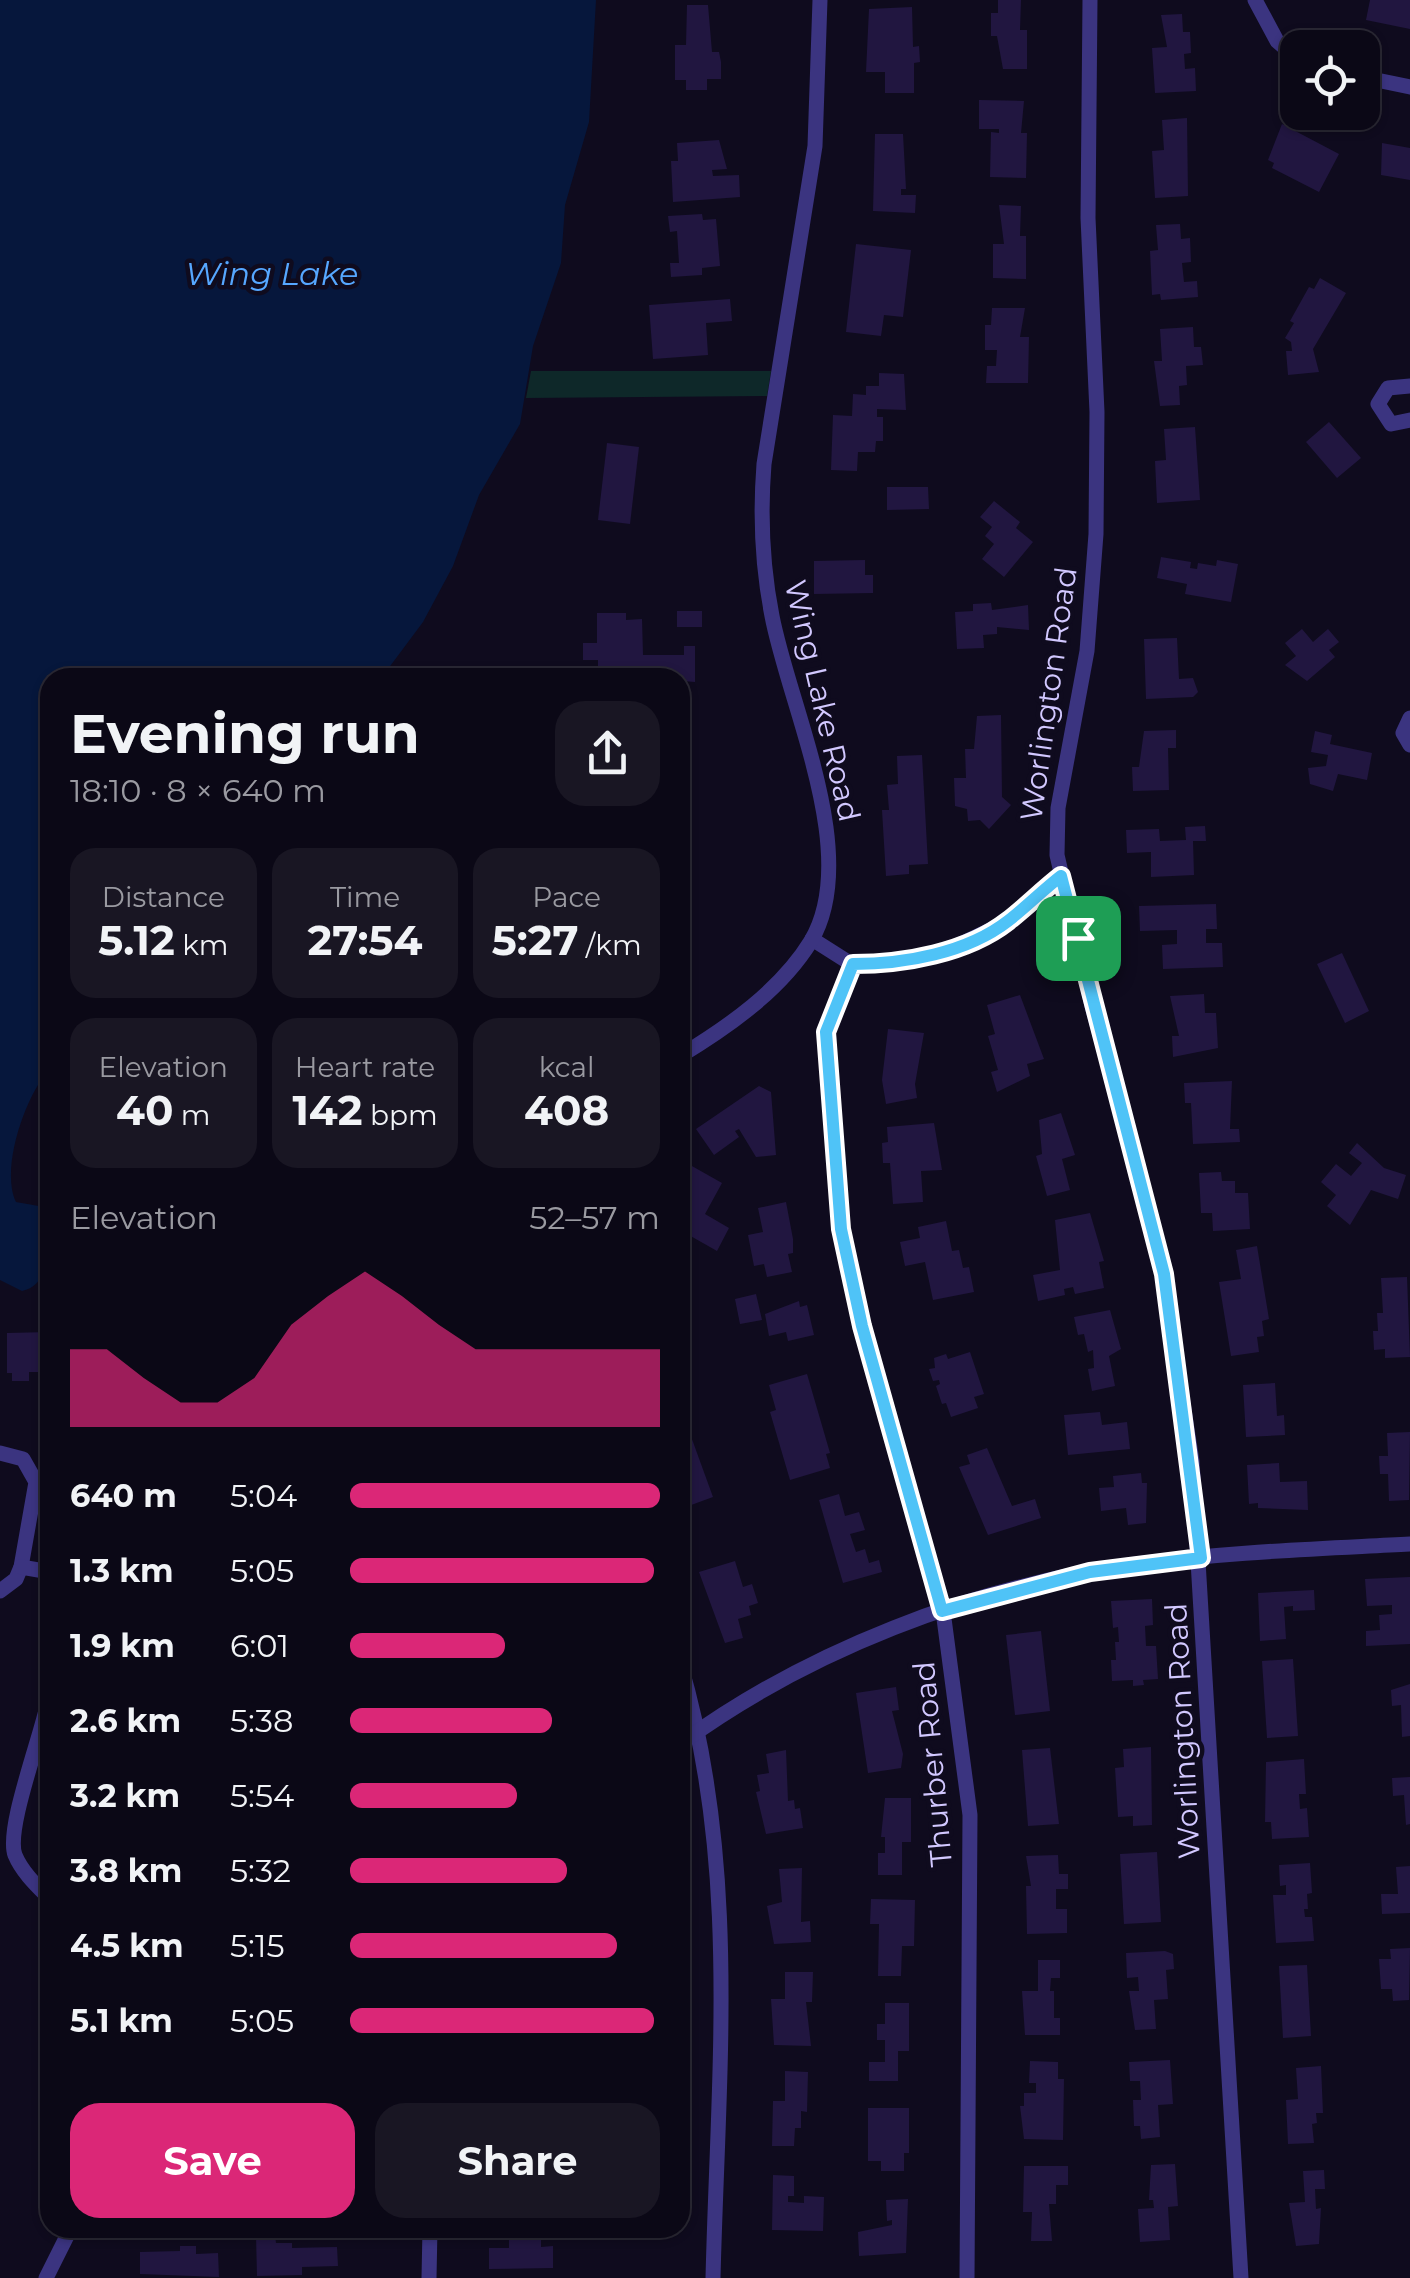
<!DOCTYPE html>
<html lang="en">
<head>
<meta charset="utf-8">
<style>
  body { margin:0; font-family:Montserrat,sans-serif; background:#191623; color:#f1f3f6; height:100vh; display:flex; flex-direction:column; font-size:38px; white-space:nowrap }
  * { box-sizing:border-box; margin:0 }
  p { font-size:32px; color:#9a9aa1 }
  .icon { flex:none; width:55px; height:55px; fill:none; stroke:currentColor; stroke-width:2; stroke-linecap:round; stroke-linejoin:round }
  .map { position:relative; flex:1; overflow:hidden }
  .side { position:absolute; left:40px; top:668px; width:650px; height:1570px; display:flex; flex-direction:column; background:#0b0816; border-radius:30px; box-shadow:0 2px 8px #0004,0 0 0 2px #2b2935 }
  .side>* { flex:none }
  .tools { position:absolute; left:1280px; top:30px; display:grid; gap:20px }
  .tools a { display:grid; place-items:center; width:100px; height:100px; border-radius:20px; background:#0b0816; box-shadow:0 2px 8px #0004,0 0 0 2px #2b2935; font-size:50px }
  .pin { position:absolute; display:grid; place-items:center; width:85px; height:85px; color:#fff; margin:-42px; border-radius:20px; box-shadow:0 5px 15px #0006 }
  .round { display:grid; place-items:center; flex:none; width:105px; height:105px; border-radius:30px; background:#191623 }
  .head { display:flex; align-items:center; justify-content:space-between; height:170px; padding:0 30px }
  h1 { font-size:55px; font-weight:700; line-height:75px }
  .stats { display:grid; grid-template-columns:repeat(3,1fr); gap:15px; height:170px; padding:10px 30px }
  .stats div { display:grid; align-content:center; border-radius:25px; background:#191623; text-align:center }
  .stats b { font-size:42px; font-weight:700 }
  .stats small { font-size:28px; font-weight:400 }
  .stats p { font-size:28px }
  .chart { height:280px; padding:20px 30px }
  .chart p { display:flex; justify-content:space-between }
  .chart svg { width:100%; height:180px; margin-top:10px; fill:#db2777; opacity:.7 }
  .cta { display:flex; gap:20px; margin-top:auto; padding:20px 30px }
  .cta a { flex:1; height:115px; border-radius:30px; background:#db2777; color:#fff; font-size:40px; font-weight:700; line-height:115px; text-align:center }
  .cta a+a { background:#191623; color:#f1f3f6 }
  ul { padding:0 30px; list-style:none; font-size:32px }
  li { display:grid; grid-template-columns:160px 120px 1fr; align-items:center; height:75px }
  li i { height:25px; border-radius:12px; background:#db2777 }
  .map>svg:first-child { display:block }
  .green { fill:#0e2829 }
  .water { fill:#06173c }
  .building { fill:#211640 }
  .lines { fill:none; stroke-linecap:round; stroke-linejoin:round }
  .minor { stroke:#3b3480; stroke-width:15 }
  .route-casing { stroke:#fff; stroke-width:20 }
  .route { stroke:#4fc3f7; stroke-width:12 }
  .labels { text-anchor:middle; stroke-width:9; stroke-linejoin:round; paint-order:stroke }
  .street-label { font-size:30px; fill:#d2c8ff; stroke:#0f0b1e }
  .water-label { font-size:32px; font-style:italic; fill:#56a7ff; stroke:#0f0b1e }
</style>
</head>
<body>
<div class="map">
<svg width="1410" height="2278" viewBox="0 0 1410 2278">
  <rect width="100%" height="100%" fill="#0f0b1e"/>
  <path class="green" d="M531,371h240l-4,25 -241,2z"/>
  <path class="water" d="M0,0h596l-7,122 -24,83 -4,58 -28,83 -13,78 -41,71 -26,71 -30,56 -41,55 -332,1v390c-25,28 -50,101 -34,134l34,6c0,26 5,76 -28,83l-22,-11z"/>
  <g class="building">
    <path d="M998,0h23l-1,30h7v39h-24l-6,-33h-6v-23h7z"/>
    <path d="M1370,0h40v29l-44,-9z"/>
    <path d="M687,5h21l4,47h7l2,10v17h-14v11h-21v-10h-11v-35h11z"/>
    <path d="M912,7l1,40 6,-1 1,16 -6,1v30h-29v-21h-19l3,-63z"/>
    <path d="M1182,14l1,18h7l1,21 -7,1 1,15 10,-1 1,23 -41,2 -3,-45 15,-1 -6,-32z"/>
    <path d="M979,100l45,1 -3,32h6l-1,45 -36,-1 1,-45 8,1v-4h-20z"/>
    <path d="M1187,118l1,78 -33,2 -3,-47 12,-1 -2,-30z"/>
    <path d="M1282,124l57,30 -20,38 -47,-24 2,-5 -6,-3z"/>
    <path d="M875,134h28l3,55h-5v6h15l-1,18 -42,-2z"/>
    <path d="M719,140l8,29 -15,1 1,6 26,-1 1,22 -67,5 -2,-41h7l-1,-18z"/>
    <path d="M1382,143l28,5v32l-29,-5z"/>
    <path d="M999,205l22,1 -1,30h6v43l-33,-1v-34h11z"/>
    <path d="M702,214l1,6 13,-1 4,47 -18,2v7l-31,2 -1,-14h9l-2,-32 -7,1 -2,-16z"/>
    <path d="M1180,224l1,15 9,-1 1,24 -9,1 2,19 13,-1 1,16 -37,3 -1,-6 -8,1 -2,-44 8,-1 -2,-25z"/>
    <path d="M856,244l55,6 -8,67 -19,-2 -3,21 -35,-4z"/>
    <path d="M1320,278l26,15 -33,56 6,23 -31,3 -2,-24h6l-1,-9 -6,-4 9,-15 -4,-2 19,-34 5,2z"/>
    <path d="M730,299l2,22 -26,2 2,32 -55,4 -4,-54z"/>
    <path d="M992,308h33l-5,29h9l-1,46h-42l1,-17h9l1,-16h-12v-25h6z"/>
    <path d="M1193,327l1,20h7l2,18 -17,1 1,19 -8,1 1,19 -20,1 -6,-45h8l-2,-32z"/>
    <path d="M879,373l25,1 2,36 -29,-1v8h6v24h-7l-1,11h-17l-1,19 -26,-1 2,-55 19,1 1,-22 13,1v-9h13z"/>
    <path d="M1329,422l32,36 -24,20 -31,-36z"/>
    <path d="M1195,427l5,73 -43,3 -2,-42 11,-1 -2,-31z"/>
    <path d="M607,443l32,4 -9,77 -32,-4z"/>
    <path d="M887,487h41l1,22 -42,1z"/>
    <path d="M994,501l26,21 -4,6 17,14 -29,35 -22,-18 12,-15 -9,-8 7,-9 -12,-10z"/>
    <path d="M1161,557l30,5 -1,6 7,1 1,-6 18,3 1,-6 21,4 -7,38 -46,-8 2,-10 -30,-6z"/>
    <path d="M865,560v15h8v18l-59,1v-33z"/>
    <path d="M991,603l1,7 36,-5 1,25 -32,-3v7l-14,1 1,13 -27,1 -2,-37 18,-1v-7z"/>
    <rect x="677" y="611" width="25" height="16"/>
    <path d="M597,613h29v7l16,-1 1,36h41v-9h11v36l-48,-4v-9h-12v8l-16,1v-9h-21v-9h-15v-17h14z"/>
    <path d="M1302,629l11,13 15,-13 11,13 -10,8 6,7 -28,24 -22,-16 11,-9 -11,-13z"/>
    <path d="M1177,638l2,41 14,-1 5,14 -5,5 -47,2 -2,-60z"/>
    <path d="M1001,715l1,82 9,8 -22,24 -9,-9 -12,1 -1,-12 -12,-3 -1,-28h12l-1,-29h9l3,-33z"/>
    <path d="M1176,730v18h-8l1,42 -36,1 -1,-24h7l5,-36z"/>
    <path d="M1315,731l17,4 -2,9 42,9 -5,27 -29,-6 -5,17 -23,-7 -2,-16 18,-2 2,-11 -17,-3z"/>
    <path d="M922,755l6,109 -19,1v9l-23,2 -4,-66h7l-2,-25 11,-1 -1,-28z"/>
    <path d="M1205,826l1,15h-13l1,34 -43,2v-25l-24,1 -1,-23 33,-1 1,12 26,-1 -1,-13z"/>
    <path d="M1216,904l1,25h-11v14h16l1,24 -60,2 -1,-24 15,-1v-14l-37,1 -1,-25z"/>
    <path d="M1342,953l27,58 -24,12 -28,-59z"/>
    <path d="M1204,994l1,19h11l2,35 -45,9 -1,-21h7l-9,-40z"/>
    <path d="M1020,995l24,64 -17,5 3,12 -33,16 -6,-20 7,-2 -10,-34 7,-2 -8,-29z"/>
    <path d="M888,1029l36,4 -9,51 2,14 -31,6 -4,-24z"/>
    <path d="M1232,1081l-2,48h9l1,13 -47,2 -2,-41h-6l-1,-20z"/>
    <path d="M759,1086l12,6 5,63 -20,2 -17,-28 -4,2 4,6 -25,18 -18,-26z"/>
    <path d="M1061,1113l14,42 -13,4 8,31 -23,6 -11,-40 6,-2 -3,-34z"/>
    <path d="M934,1123l8,47 -21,1 2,31 -30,2 -3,-41h-7l-1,-20 6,-1 -1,-15z"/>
    <path d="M1357,1143l27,25 22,7 -8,24 -27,-9 -21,35 -23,-19 9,-11 -15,-13 15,-18 15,12 11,-13 -13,-10z"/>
    <path d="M683,1161l39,22 -17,31 24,14 -12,23 -37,-21z"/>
    <path d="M1221,1172l1,9h13v12h13l2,36 -37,2 -1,-18h-11l-2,-40z"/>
    <path d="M786,1202l7,37v14l-5,1 4,18 -25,5 -3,-13 -10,2 -6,-31 15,-3 -5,-24z"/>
    <path d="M1090,1213l14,48 -5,1 5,26 -29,6 -2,-7 -9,2 1,6 -27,6 -5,-26 27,-5 -5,-50z"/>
    <path d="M946,1221l6,30 7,-1 4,18 6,-1 5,25 -41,8 -8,-38 -20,4 -5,-24 20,-4 -2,-11z"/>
    <path d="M1257,1246l12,73 -7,2 2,15 -7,1 2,15 -28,4 -12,-74 22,-3 -5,-29z"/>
    <path d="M1407,1277l3,80 -25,1v-9l-11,1 -1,-19h5l-1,-18h6l-2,-35z"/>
    <path d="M756,1294l6,26 -22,4 -5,-25z"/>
    <path d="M799,1301l1,6 7,-2 7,30 -26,6 -2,-9 -17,4 -4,-22z"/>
    <path d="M1110,1310l11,39 -12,7 6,30 -23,5 -4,-22 6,-1 -1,-18 -5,2 -4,-18 -6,1 -4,-18z"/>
    <path d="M50,1332v55h-9l-1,-15h-11v9h-17v-8h-5v-40z"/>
    <path d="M970,1352l14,42 -10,3 4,11 -27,9 -5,-14 -4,1 -6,-18 4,-2 -1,-4 -6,1 -4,-12 6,-1 -1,-10 12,-4 2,5z"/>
    <path d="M807,1374l23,79 -4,1 4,14 -40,12 -20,-68 6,-2 -7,-25z"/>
    <path d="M1275,1383l2,33 7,-1 1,20 -39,2 -3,-52z"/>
    <path d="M1100,1412l2,13 25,-3 3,27 -62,6 -4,-40z"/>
    <path d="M689,1431l24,66 -30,11 -3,-73z"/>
    <path d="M1410,1432l-1,68 -20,1 -1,-27h-8l-1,-18h9l-1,-23z"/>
    <path d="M987,1448l25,58 23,-7 6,19 -53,17 -29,-68 11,-3 -3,-9z"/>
    <path d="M1279,1463l1,19 27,-1 1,29 -50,-2v-5l-9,1 -2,-39z"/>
    <path d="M1141,1473l1,10h5l-1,40 -18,2 -2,-17 -25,3 -2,-23 15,-1 -1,-11z"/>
    <path d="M839,1494l6,22 14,-4 6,18 -15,4 6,18 9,-3 4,14 10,-3 3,12 -39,11 -24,-83z"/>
    <path d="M735,1561l8,26 9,-3 6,19 -9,3 2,9 -13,4 5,19 -18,5 -26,-71z"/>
    <path d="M1410,1577v67l-44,2v-15l14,-1 -1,-15 13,-1v-9l-25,1 -2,-27z"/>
    <path d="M1314,1590l1,20 -22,1v-5l-9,1 2,32 -26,2 -2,-48z"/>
    <path d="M1152,1599l1,26 -8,1 1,20h10l2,33 -15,1 1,5 -11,1v-6l-21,1 -1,-21h5l-1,-18h4l-1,-15 -5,1 -2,-27z"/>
    <path d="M1041,1631l9,80 -35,4 -9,-80z"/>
    <path d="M1293,1659l5,77 -31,2 -5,-77z"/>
    <path d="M1410,1684v52l-8,1 -1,-32 -9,1 -1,-16z"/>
    <path d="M896,1687l3,23 -7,1 11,43 -2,14 -33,5 -12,-80z"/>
    <path d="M1151,1747l1,78 -19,1v-10l-15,1 -3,-49 9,-1 -1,-18z"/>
    <path d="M1050,1748l9,76 -31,2 -6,-76z"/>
    <path d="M786,1750l2,51 6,-1 1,9 5,-1 3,20 -37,6 -10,-42 4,-1 -3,-16 12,-2 -3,-19z"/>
    <path d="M1304,1759l2,35h-7l1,15 7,-1 2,29 -37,2 -1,-17h-6l1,-60z"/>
    <path d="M1410,1777v47l-4,1 -2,-30 -11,1 -1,-18z"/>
    <path d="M885,1798h26v44h-9v33h-24v-22h7v-16h-4z"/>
    <path d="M1157,1852l4,70 -37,2 -4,-70z"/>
    <path d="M1058,1855l1,19h9v15h-12v20h11v24l-40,1 -1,-48h5l-5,-30z"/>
    <path d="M1310,1863l2,30 -5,1 1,15h-4l1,8h7l2,24 -38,2 -3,-48h13v-10l-6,1 -1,-21z"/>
    <path d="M1410,1866v47l-28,1 -1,-20h17l-2,-27z"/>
    <path d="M802,1868l-1,54 9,-1 1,21 -37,2 -7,-38 15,-4 -3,-33z"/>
    <path d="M871,1899l44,1 -1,46h-12l-1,30h-23l1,-52h-9z"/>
    <path d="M680,1919h6l1,25 -7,1z"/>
    <path d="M1410,1948l-1,52 -16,1 -1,-12h-11l-2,-30h12l-1,-10z"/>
    <path d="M1165,1951l8,3 1,15 -8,1 2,29 -14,1 2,29 -21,1 -6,-39h10l-1,-14 -11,1 -1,-25z"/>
    <path d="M1038,1960h22v18h-9l-1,13h4v27h6v17h-35l-3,-44h16z"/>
    <path d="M1307,1965l4,71 -28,2 -4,-72z"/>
    <path d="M785,1972h28l-1,30h-6l5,44 -37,-1 -3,-46h14z"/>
    <path d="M885,2003h24v48h-11v30h-29v-19h16v-22h-8v-16h8z"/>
    <path d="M1170,2060l3,44 -15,1 2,32 -19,2 -1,-13h-6l-1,-26h8l-1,-19h-10l-1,-19z"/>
    <path d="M1030,2061l28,1v17h6l-1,61 -39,-1 -4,-33h4v-13h12v-10h-7z"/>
    <path d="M1321,2066l2,47h-7l1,10 -5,1 2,19 -26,1 -2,-44 12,-1 -2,-31z"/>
    <path d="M785,2071l23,1 -1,40 -6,-1v17h-6l-1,18h-22l1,-45h12z"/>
    <path d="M868,2108h41v45h-5v18h-23v-10h-13z"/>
    <path d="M1175,2164l3,42 -10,1 2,33 -30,2 -2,-33 16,-1 -1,-8h-4l2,-35z"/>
    <path d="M1024,2166h44v19h-12v19h-7l3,37h-21l1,-29h-9z"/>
    <path d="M1324,2170l1,19h-10l1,20 5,-1 -2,36 -23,2 -7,-43 16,-1 -2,-31z"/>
    <path d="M773,2175l21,1v20h-6v6l16,1v-7l20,1 -1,34 -51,-1z"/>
    <path d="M908,2199l-2,54 -47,3 -1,-24 34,-7v-5l-5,1 -1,-21z"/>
    <path d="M275,2235l1,8h16v5l45,-1 1,19 -36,1v8l-45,1 -1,-40z"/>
    <path d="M541,2238v9l12,-1v22l-64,1v-21h20v-9z"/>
    <path d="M180,2246h16v8l22,-1 1,24 -79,-3v-22l40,-1z"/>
  </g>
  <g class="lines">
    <g class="minor">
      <path d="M1090,0l-2,218 9,194 -1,122 -9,117 -29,157 -1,47 35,151 67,243 33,212 49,817"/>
      <path d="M1255,0l22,41 21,18"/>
      <path d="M1362,77l48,10"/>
      <path d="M1410,386l-22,2 -10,16 13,20 19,-4"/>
      <path d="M1410,718l-7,15 7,12"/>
      <path d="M812,939l41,26 35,-2 62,-14 57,-27 54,-46"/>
      <path d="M853,965l-27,66 15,198 21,98 81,284 27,204 -3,463"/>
      <path d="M680,1056c48,-29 101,-66 131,-115 51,-86 -22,-235 -39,-325 -10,-51 -12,-101 -8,-152l51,-318 5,-146"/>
      <path d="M0,1453l23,6 13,23 -15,85 -5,12 -16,12"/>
      <path d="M21,1567l29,5"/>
      <path d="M680,1663c60,202 38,409 33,615"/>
      <path d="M50,1693c-6,37 -45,135 -35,162 7,17 22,31 35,44"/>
      <path d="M680,1744c129,-94 291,-156 449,-179 93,-13 188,-16 281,-21"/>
      <path d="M46,2278l25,-50"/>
      <path d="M429,2278l1,-50"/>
    </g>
  </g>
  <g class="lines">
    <defs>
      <path id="route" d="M1061,876l103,398 37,284 -111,14 -148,39 -80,-285 -21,-97 -15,-197 27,-68c51,0 114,-11 155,-43 18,-14 35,-31 53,-45z"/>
    </defs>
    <use href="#route" class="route-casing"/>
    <use href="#route" class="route"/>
  </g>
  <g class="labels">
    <g class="street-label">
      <text transform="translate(1049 694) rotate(-82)" y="10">Worlington Road</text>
      <text transform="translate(822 701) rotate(77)" y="10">Wing Lake Road</text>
      <text transform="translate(1183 1731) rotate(-93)" y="10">Worlington Road</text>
      <text transform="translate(933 1764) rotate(-95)" y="10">Thurber Road</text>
    </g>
    <g class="water-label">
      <text x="272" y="285">Wing Lake</text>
    </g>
  </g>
</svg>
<div class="tools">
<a><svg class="icon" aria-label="locate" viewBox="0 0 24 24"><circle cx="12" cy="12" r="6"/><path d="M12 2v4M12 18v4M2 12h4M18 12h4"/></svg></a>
</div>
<div class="pin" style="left:1078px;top:938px;background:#1e9e55"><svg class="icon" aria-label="arrive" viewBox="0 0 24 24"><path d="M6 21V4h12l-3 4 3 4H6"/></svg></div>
<section class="side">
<div class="head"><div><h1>Evening run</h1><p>18:10 · 8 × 640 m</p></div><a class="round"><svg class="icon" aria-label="share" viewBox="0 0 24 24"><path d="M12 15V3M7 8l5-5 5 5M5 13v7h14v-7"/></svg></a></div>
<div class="stats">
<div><p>Distance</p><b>5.12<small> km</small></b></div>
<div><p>Time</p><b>27:54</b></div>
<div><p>Pace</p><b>5:27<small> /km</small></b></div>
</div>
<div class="stats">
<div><p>Elevation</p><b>40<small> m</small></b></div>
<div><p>Heart rate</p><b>142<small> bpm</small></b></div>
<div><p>kcal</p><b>408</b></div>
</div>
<div class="chart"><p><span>Elevation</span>52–57 m</p>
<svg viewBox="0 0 160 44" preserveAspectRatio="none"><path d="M0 44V25L10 25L20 32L30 38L40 38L50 32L60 19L70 12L80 6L90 12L100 19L110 25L120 25L130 25L140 25L150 25L160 25V44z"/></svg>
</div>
<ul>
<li><b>640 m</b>5:04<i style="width:100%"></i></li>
<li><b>1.3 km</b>5:05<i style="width:98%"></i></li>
<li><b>1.9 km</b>6:01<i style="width:50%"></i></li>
<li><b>2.6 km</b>5:38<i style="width:65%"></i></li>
<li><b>3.2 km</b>5:54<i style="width:54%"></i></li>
<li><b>3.8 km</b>5:32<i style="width:70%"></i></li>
<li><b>4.5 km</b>5:15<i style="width:86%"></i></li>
<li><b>5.1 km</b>5:05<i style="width:98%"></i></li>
</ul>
<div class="cta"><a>Save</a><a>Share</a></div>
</section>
</div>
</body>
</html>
